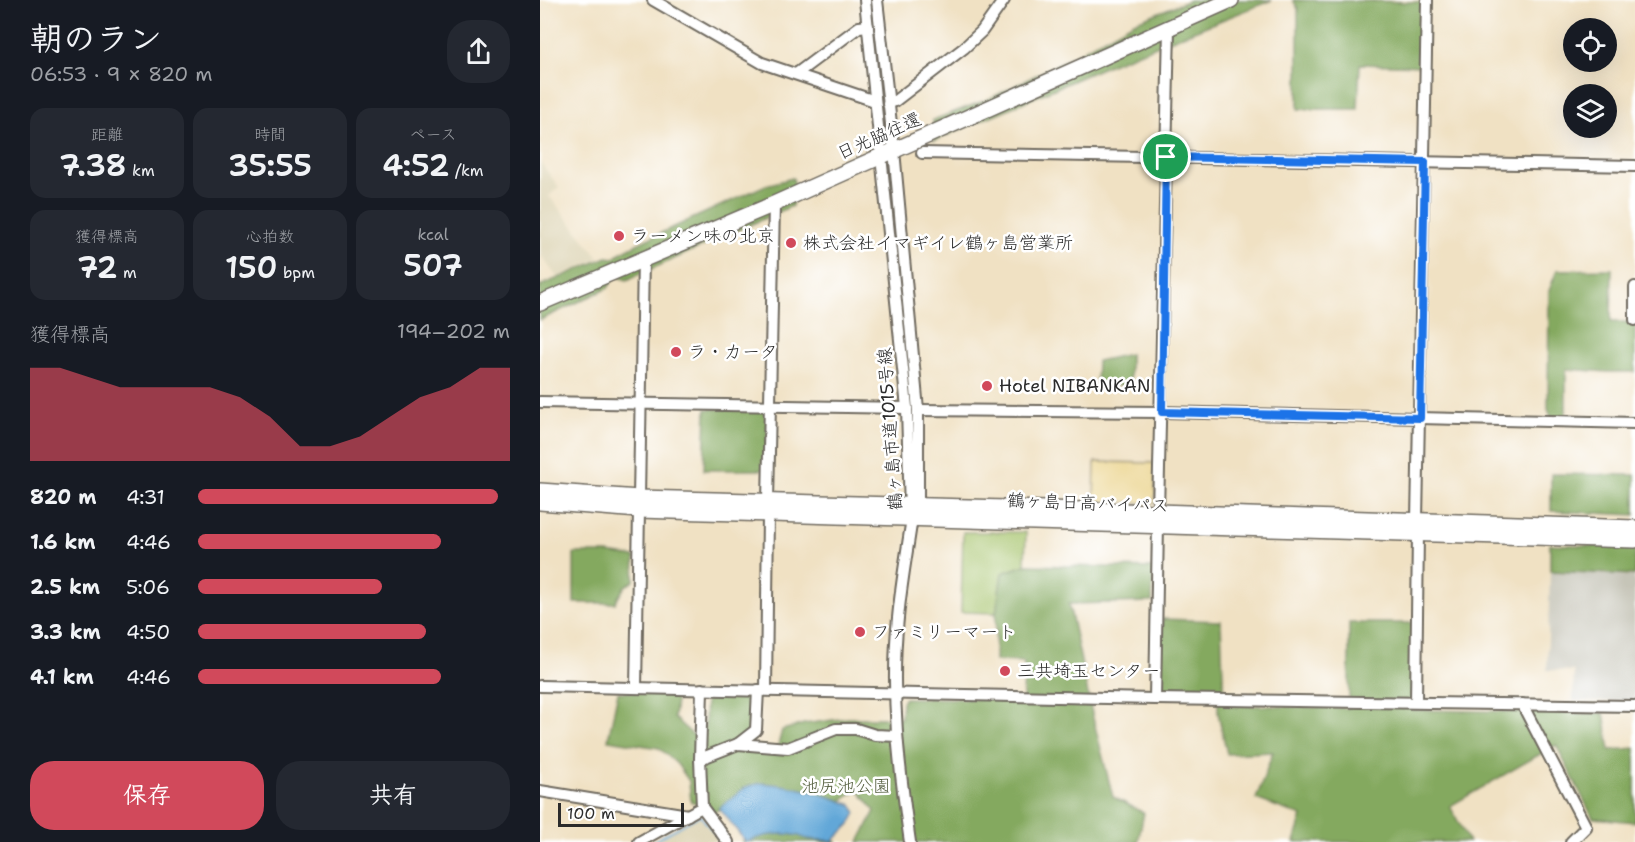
<!DOCTYPE html>
<html lang="ja">
<head>
<meta charset="utf-8">
<style>
  body { margin:0; font-family:"Shantell Sans","Klee One",sans-serif; background:#242831; color:#f1f3f6; height:100vh; display:flex; flex-direction:column; font-size:22px; white-space:nowrap }
  * { box-sizing:border-box; margin:0 }
  p { font-size:20px; color:#9ea1a6 }
  .icon { flex:none; width:33px; height:33px; fill:none; stroke:currentColor; stroke-width:2; stroke-linecap:round; stroke-linejoin:round }
  .map { position:relative; flex:1; overflow:hidden }
  .sheet { display:flex; flex-direction:column; background:#171b24; width:540px }
  .sheet>* { flex:none }
  .fabs { position:absolute; left:1023px; top:18px; display:grid; gap:12px }
  .fabs a { display:grid; place-items:center; width:54px; height:54px; border-radius:50%; background:#171b24; box-shadow:0 6px 24px #0002; font-size:30px }
  .scale { position:absolute; left:18px; bottom:15px; width:126px; box-sizing:border-box; padding-left:6px; border:3px solid #2b2b2b; border-top:0; font-size:16px; line-height:21px; white-space:nowrap; color:#2b2b2b; -webkit-text-stroke:4px #fff; paint-order:stroke }
  .pin { position:absolute; display:grid; place-items:center; width:51px; height:51px; color:#fff; margin:-26px; border:3px solid #fff; border-radius:50%; box-shadow:0 2px 6px #0007 }
  .round { display:grid; place-items:center; flex:none; width:63px; height:63px; border-radius:24px; background:#242831 }
  .head { display:flex; align-items:center; justify-content:space-between; height:102px; padding:0 30px }
  h1 { font-size:33px; font-weight:600; line-height:45px }
  .metrics { display:grid; grid-template-columns:repeat(3,1fr); gap:9px; height:102px; padding:6px 30px }
  .metrics div { display:grid; align-content:center; border-radius:15px; background:#242831; text-align:center }
  .metrics b { font-size:30px; font-weight:600 }
  .metrics small { font-size:16px; font-weight:400 }
  .metrics p { font-size:16px }
  .chart { height:168px; padding:12px 30px }
  .chart p { display:flex; justify-content:space-between }
  .chart svg { width:100%; height:108px; margin-top:6px; fill:#d1495b; opacity:.7 }
  .button { display:flex; gap:12px; margin-top:auto; padding:12px 30px }
  .button a { flex:1; height:69px; border-radius:24px; background:#d1495b; color:#fff; font-size:24px; font-weight:600; line-height:69px; text-align:center }
  .button a+a { background:#242831; color:#f1f3f6 }
  ul { padding:0 30px; list-style:none; font-size:20px }
  li { display:grid; grid-template-columns:96px 72px 1fr; align-items:center; height:45px }
  li i { height:15px; border-radius:8px; background:#d1495b }
  main { display:flex; flex:1; min-height:0 }
  .map>svg:first-child { display:block }
  .built { fill:#ddd4b4 }
  .industrial { fill:#c6c5b8 }
  .green { fill:#a5c36a; stroke:#68774a; stroke-width:1.5 }
  .forest { fill:#84a95e; stroke:#586a44; stroke-width:1.5 }
  .sand { fill:#eeda9e; stroke:#8c8264; stroke-width:1.5 }
  .water { fill:#62a7d8; stroke:#466982; stroke-width:1.5 }
  .lines { fill:none; stroke-linecap:round; stroke-linejoin:round }
  .stream { stroke:#62a7d8; stroke-width:2 }
  .minor-casing { stroke:#706b60; stroke-width:14 }
  .highway-casing { stroke:#706b60; stroke-width:18 }
  .minor { stroke:#fff; stroke-width:10 }
  .highway { stroke:#fff; stroke-width:15 }
  .route-casing { stroke:#fff; stroke-width:12 }
  .route { stroke:#1a73e8; stroke-width:8 }
  .poi-dot { fill:#d1495b; stroke:#fff; stroke-width:2 }
  .labels { text-anchor:middle; stroke-width:5; stroke-linejoin:round; paint-order:stroke }
  .street-label { font-size:18px; fill:#2b2b2b; stroke:#fff }
  .poi-label { font-size:18px; fill:#2b2b2b; stroke:#fff; text-anchor:start }
  .park-label { font-size:18px; fill:#566041; stroke:#fff }
</style>
</head>
<body>
<main>
<section class="sheet">
<div class="head"><div><h1>朝のラン</h1><p>06:53 · 9 × 820 m</p></div><a class="round"><svg class="icon" aria-label="share" viewBox="0 0 24 24"><path d="M12 15V3M7 8l5-5 5 5M5 13v7h14v-7"/></svg></a></div>
<div class="metrics">
<div><p>距離</p><b>7.38<small> km</small></b></div>
<div><p>時間</p><b>35:55</b></div>
<div><p>ペース</p><b>4:52<small> /km</small></b></div>
</div>
<div class="metrics">
<div><p>獲得標高</p><b>72<small> m</small></b></div>
<div><p>心拍数</p><b>150<small> bpm</small></b></div>
<div><p>kcal</p><b>507</b></div>
</div>
<div class="chart"><p><span>獲得標高</span>194–202 m</p>
<svg viewBox="0 0 160 44" preserveAspectRatio="none"><path d="M0 44V6L10 6L20 10L30 14L40 14L50 14L60 14L70 18L80 26L90 38L100 38L110 34L120 26L130 18L140 14L150 6L160 6V44z"/></svg>
</div>
<ul>
<li><b>820 m</b>4:31<i style="width:96%"></i></li>
<li><b>1.6 km</b>4:46<i style="width:78%"></i></li>
<li><b>2.5 km</b>5:06<i style="width:59%"></i></li>
<li><b>3.3 km</b>4:50<i style="width:73%"></i></li>
<li><b>4.1 km</b>4:46<i style="width:78%"></i></li>
</ul>
<div class="button"><a>保存</a><a>共有</a></div>
</section>
<div class="map">
<svg width="1095" height="842" viewBox="0 0 1095 842">
  <rect width="100%" height="100%" fill="#fff"/>
  <filter id="ink" filterUnits="userSpaceOnUse"><feTurbulence type="fractalNoise" baseFrequency=".0167" numOctaves="2"/><feDisplacementMap in="SourceGraphic" scale="12" xChannelSelector="R" yChannelSelector="G"/><feConvolveMatrix kernelMatrix="1 2 1 2 8 2 1 2 1" color-interpolation-filters="sRGB"/></filter>
  <filter id="wash" filterUnits="userSpaceOnUse"><feTurbulence type="fractalNoise" baseFrequency=".008" numOctaves="4" result="noise"/><feDisplacementMap in="SourceGraphic" scale="24" xChannelSelector="R" yChannelSelector="G"/><feGaussianBlur stdDeviation="1.35" result="paint"/><feColorMatrix in="noise" values="0 0 0 0 0 0 0 0 0 0 0 0 0 0 0 0 0 1.4 0 .05"/><feComposite in="paint" operator="in"/></filter>
  <g filter="url(#wash)">
    <rect width="100%" height="100%" fill="#f0e1c3"/>
    <g class="built">
      <path d="M0,162l19,25 -10,9 50,62 -42,19 -17,-23z"/>
      <path d="M160,815l22,27h-70z"/>
    </g>
    <path class="industrial" d="M1010,572l85,4v126l-62,-1 1,-30 -27,-1z"/>
    <path class="green" d="M423,532h63l-1,33 -23,8 -6,40 -35,-1z"/>
    <g class="forest">
      <path d="M650,0h82l-156,62 -182,79 -1,-21 56,-21 75,-38 70,-39z"/>
      <path d="M753,0l131,2 -1,64 -63,-2 -2,45h-60v-100z"/>
      <path d="M253,178l2,9 -3,19 -165,74 -12,-4 -7,12 -68,32v-34l67,-29 7,1 6,-5 19,-10 127,-58z"/>
      <path d="M1072,269l-1,53h24v50h-27l-42,-3v51l-14,-1 -4,-10 1,-118 8,-21z"/>
      <path d="M590,354v31l-34,1 1,-25z"/>
      <path d="M166,409l62,1 -2,60h-62z"/>
      <path d="M1011,474l84,1v40l-84,-4z"/>
      <path d="M1010,544l85,4v27l-85,-4z"/>
      <path d="M34,553h33l28,4 -1,24 -9,5 -10,17h-41z"/>
      <path d="M485,565l128,3 -1,34 -83,2 24,114 20,79 31,16 -6,29h-279l16,-31 -17,-21 -20,13 -103,-5 -23,16 -7,-9 -14,-3 -2,-21 -12,-17 -18,-16 -51,-8 10,-48h59l-3,26 19,17 12,-8 1,-33h47l-3,55h27l5,-19 22,-6 43,-6h54l1,-16 3,-4 118,1 1,-37 -29,-1 1,-48 6,-40z"/>
      <path d="M622,619l59,2 3,84 125,3v-85h64l-1,87 192,3 6,37 25,-2v74l-42,-4 -37,-73 -106,61 19,36h-175l8,-26 -46,-17 17,-47 -46,2 -9,-41v-18l-59,-1z"/>
      <path d="M225,831l62,4 9,7h-95z"/>
    </g>
    <path class="sand" d="M555,462l60,1v40l-61,-1z"/>
    <path class="water" d="M220,783c34,2 61,10 92,22l4,8 -6,11 -18,18c-9,-4 -15,-1 -24,-3 -5,-1 -9,-4 -14,-4 -17,-3 -33,1 -48,7l-27,-34 27,-21z"/>
    <g class="lines">
      <path class="stream" d="M112,842l48,-27 18,22"/>
    </g>
  </g>
  <g filter="url(#ink)">
    <g class="lines">
      <defs>
        <g id="minor">
          <path d="M113,0l109,63 113,38"/>
          <path d="M325,0l42,408 3,104"/>
          <path d="M337,0l17,150 24,260v95l-6,13c-5,34 -11,67 -14,100 -8,75 1,150 12,224"/>
          <path d="M256,74l63,-47 9,-1"/>
          <path d="M348,104l7,-3 69,-53 18,-17 22,-31"/>
          <path d="M382,153l713,13"/>
          <path d="M1095,287v33"/>
          <path d="M0,402l367,6"/>
          <path d="M378,410l244,2 473,11"/>
          <path d="M99,498l4,-240"/>
          <path d="M228,502l6,-298"/>
          <path d="M618,512l11,-484"/>
          <path d="M877,520l10,-520"/>
          <path d="M0,686l615,13 480,7"/>
          <path d="M96,688l3,-178"/>
          <path d="M226,690l2,-176"/>
          <path d="M615,699l3,-174"/>
          <path d="M876,702l2,-169"/>
          <path d="M982,704l64,123 -15,15"/>
          <path d="M198,744l18,-14 2,-40"/>
          <path d="M160,759l38,-15 50,4 48,-19h20l19,6 22,1"/>
          <path d="M0,791l148,24"/>
          <path d="M162,807l26,35"/>
          <path d="M99,842l63,-35 -2,-48 2,-70"/>
        </g>
        <g id="highway">
          <path d="M0,303l234,-99 457,-204"/>
          <path d="M0,491l99,7 519,14 477,16"/>
          <path d="M0,502l99,8 996,30"/>
        </g>
      </defs>
      <use href="#minor" class="minor-casing"/>
      <use href="#highway" class="highway-casing"/>
      <use href="#minor" class="minor"/>
      <use href="#highway" class="highway"/>
    </g>
  </g>
  <g class="lines" filter="url(#ink)">
    <defs>
      <path id="route" d="M626,157l259,5 -5,256 -258,-6z"/>
    </defs>
    <use href="#route" class="route-casing"/>
    <use href="#route" class="route"/>
  </g>
  <g class="poi-dot">
    <circle cx="79" cy="236" r="6"/>
    <circle cx="251" cy="243" r="6"/>
    <circle cx="136" cy="352" r="6"/>
    <circle cx="447" cy="386" r="6"/>
    <circle cx="320" cy="632" r="6"/>
    <circle cx="465" cy="671" r="6"/>
  </g>
  <g class="labels">
    <g class="street-label">
      <text transform="translate(339 136) rotate(-24)" y="6">日光脇往還</text>
      <text transform="translate(350 429) rotate(-94)" y="6">鶴ヶ島市道1015号線</text>
      <text transform="translate(548 503) rotate(2)" y="6">鶴ヶ島日高バイパス</text>
    </g>
    <g class="poi-label">
      <text x="91" y="242">ラーメン味の北京</text>
      <text x="263" y="249">株式会社イマギイレ鶴ヶ島営業所</text>
      <text x="148" y="358">ラ・カータ</text>
      <text x="459" y="392">Hotel NIBANKAN</text>
      <text x="332" y="638">ファミリーマート</text>
      <text x="477" y="677">三共埼玉センター</text>
    </g>
    <g class="park-label">
      <text x="306" y="792">池尻池公園</text>
    </g>
  </g>
</svg>
<div class="fabs">
<a><svg class="icon" aria-label="locate" viewBox="0 0 24 24"><circle cx="12" cy="12" r="6"/><path d="M12 2v4M12 18v4M2 12h4M18 12h4"/></svg></a>
<a><svg class="icon" aria-label="layers" viewBox="0 0 24 24"><path d="M12 4l9 5-9 5-9-5zM3 14l9 5 9-5"/></svg></a>
</div>
<div class="scale">100 m</div>
<div class="pin" style="left:626px;top:157px;background:#1e9e55"><svg class="icon" aria-label="arrive" viewBox="0 0 24 24"><path d="M6 21V4h12l-3 4 3 4H6"/></svg></div>
</div>
</main>
</body>
</html>
